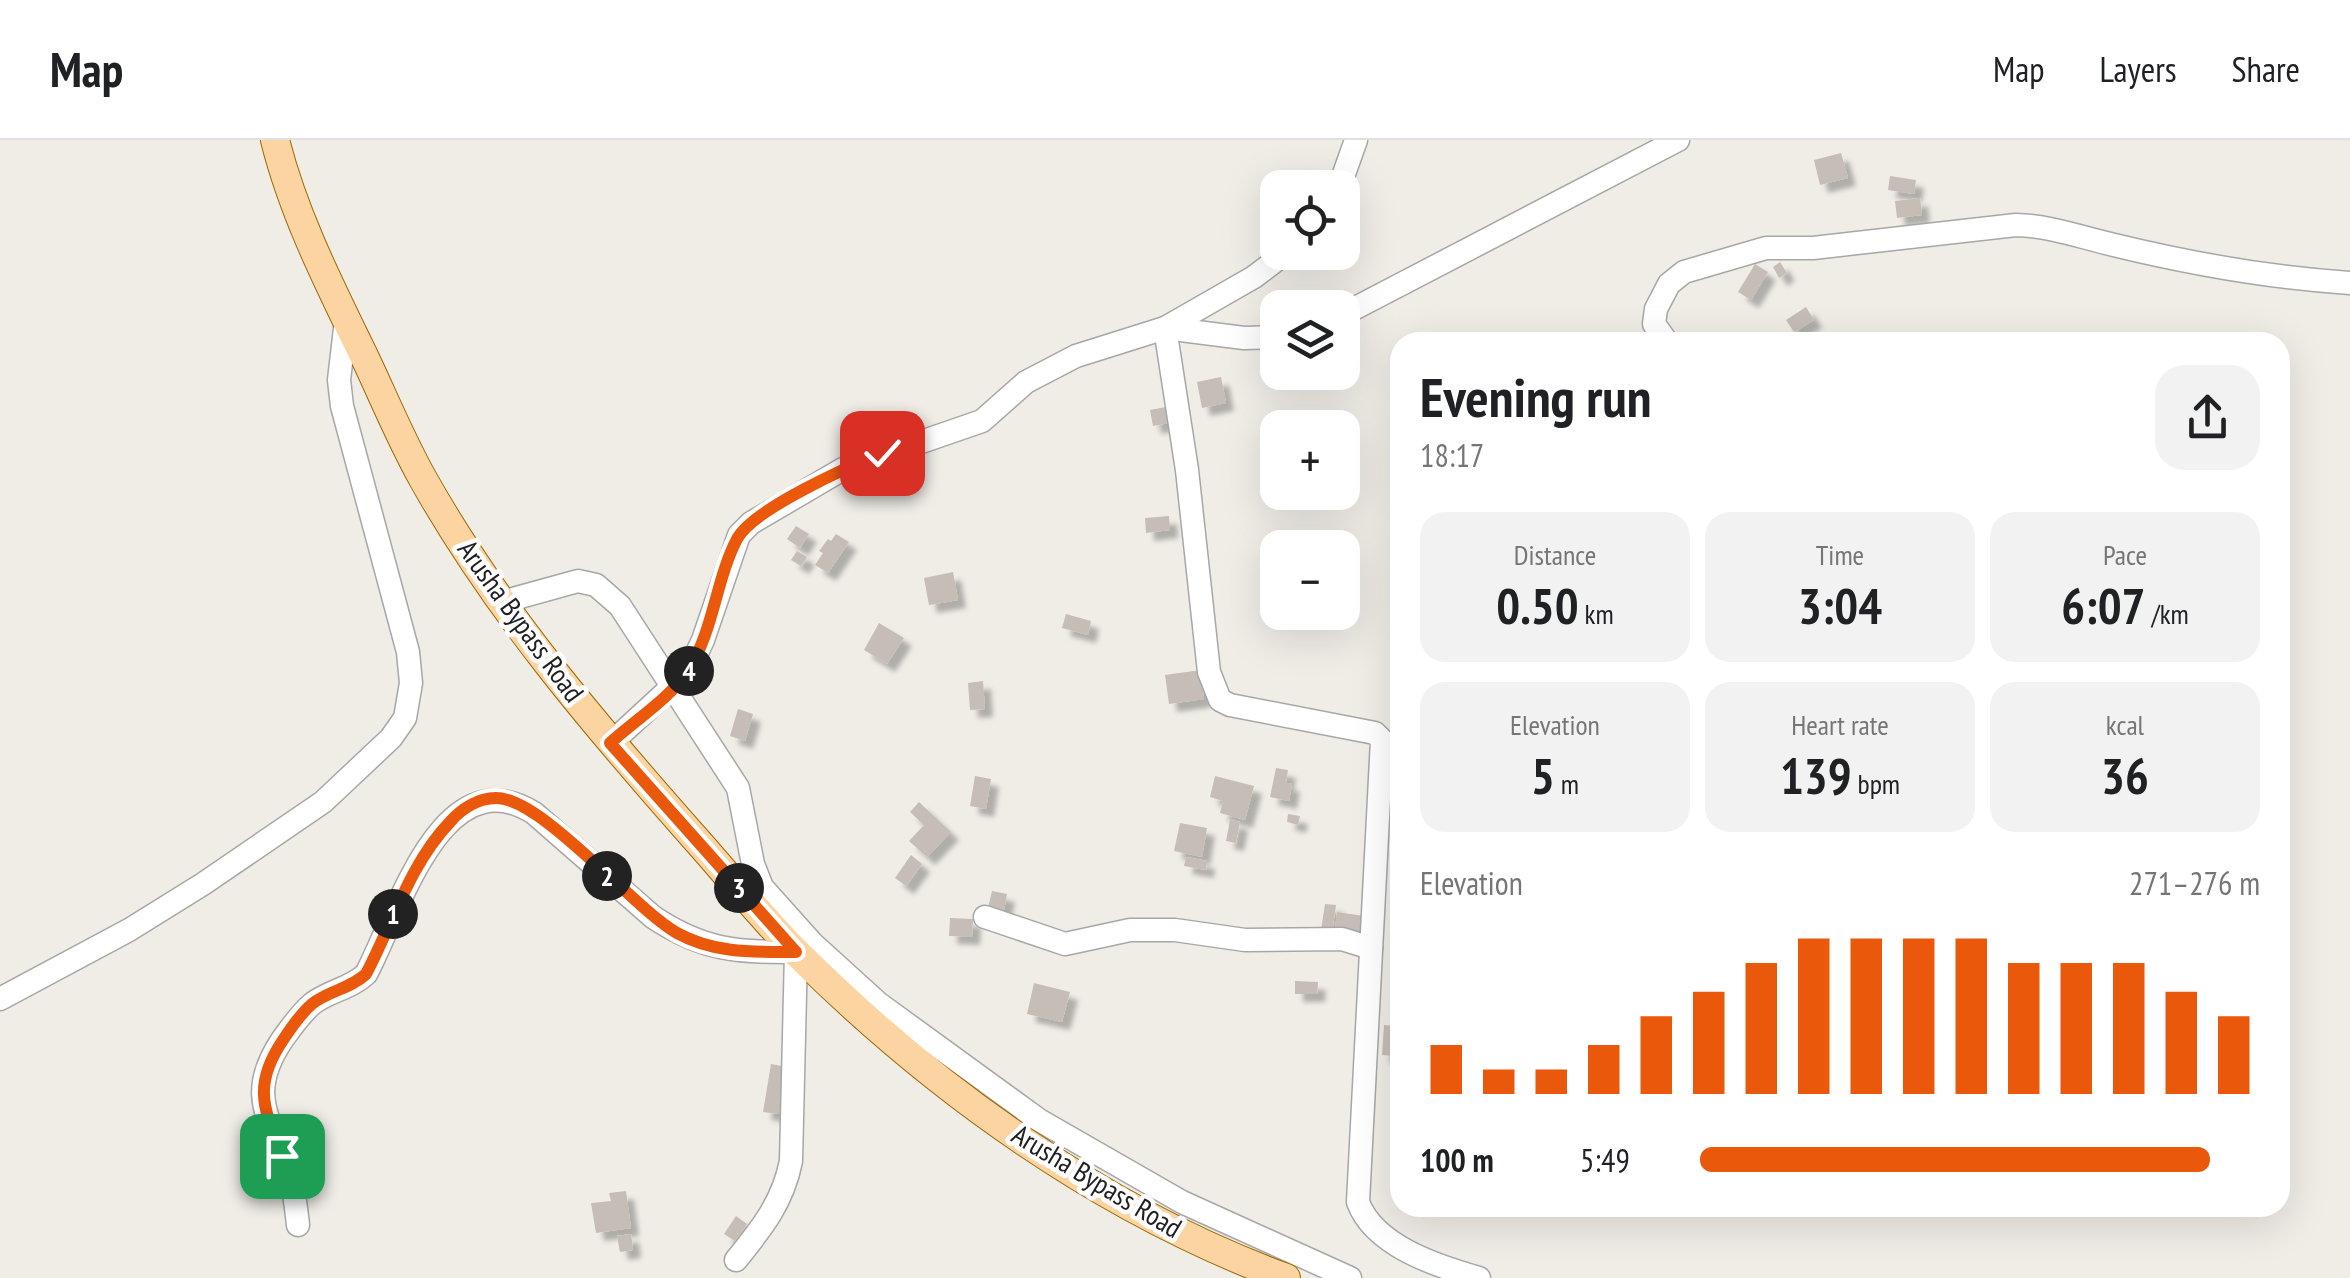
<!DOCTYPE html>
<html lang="en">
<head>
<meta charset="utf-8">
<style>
  body { margin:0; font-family:"PT Sans Narrow",sans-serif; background:#f2f2f2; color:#202124; height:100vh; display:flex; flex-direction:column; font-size:38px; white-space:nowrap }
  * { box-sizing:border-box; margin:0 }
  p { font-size:32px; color:#757577 }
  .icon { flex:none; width:55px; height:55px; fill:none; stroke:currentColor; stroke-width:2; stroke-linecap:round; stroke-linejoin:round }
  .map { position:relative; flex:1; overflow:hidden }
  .details { position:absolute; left:1390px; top:192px; width:900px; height:885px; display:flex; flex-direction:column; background:#fff; border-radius:30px; box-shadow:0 10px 40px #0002 }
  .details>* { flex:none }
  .tools { position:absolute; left:1260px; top:30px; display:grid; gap:20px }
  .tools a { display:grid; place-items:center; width:100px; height:100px; border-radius:20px; background:#fff; box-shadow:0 10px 40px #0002; font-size:50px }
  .pin { position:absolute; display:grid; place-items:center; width:85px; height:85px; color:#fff; margin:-42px; border-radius:20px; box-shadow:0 5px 15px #0006 }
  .km { position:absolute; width:50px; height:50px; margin:-25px; border-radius:50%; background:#222; color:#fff; font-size:28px; line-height:50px; text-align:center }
  .round { display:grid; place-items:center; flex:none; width:105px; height:105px; border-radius:30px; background:#f2f2f2 }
  .headline { display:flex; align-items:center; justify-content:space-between; height:170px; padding:0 30px }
  h1 { font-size:55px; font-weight:800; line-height:75px }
  .figures { display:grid; grid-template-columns:repeat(3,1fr); gap:15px; height:170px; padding:10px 30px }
  .figures div { display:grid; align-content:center; border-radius:25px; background:#f2f2f2; text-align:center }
  .figures b { font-size:50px; font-weight:800 }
  .figures small { font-size:28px; font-weight:400 }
  .figures p { font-size:28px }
  .chart { height:280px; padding:20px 30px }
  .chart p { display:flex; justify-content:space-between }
  .chart svg { width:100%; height:180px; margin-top:10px; stroke:#ea580c; stroke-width:6 }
  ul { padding:0 30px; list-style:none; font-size:32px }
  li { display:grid; grid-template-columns:160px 120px 1fr; align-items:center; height:75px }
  li i { height:25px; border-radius:12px; background:#ea580c }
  header { display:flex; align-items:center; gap:60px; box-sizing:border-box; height:140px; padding:0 50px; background:#fff; border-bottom:2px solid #e0e0e0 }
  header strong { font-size:48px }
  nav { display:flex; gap:55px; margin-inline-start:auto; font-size:35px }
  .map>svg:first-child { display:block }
  .building { fill:#c5bdb6; filter:url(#shadow) }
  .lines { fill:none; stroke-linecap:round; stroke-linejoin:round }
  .minor-casing { stroke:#a7a7a7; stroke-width:25 }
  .major-casing { stroke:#9b6701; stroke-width:30 }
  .minor { stroke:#fff; stroke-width:22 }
  .major { stroke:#fbd4a1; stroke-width:28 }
  .route-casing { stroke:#fff; stroke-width:20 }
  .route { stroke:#ea580c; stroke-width:12 }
  .labels { text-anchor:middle; stroke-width:9; stroke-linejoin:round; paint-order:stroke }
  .street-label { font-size:28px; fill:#202020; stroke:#fff }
</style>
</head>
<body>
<header>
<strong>Map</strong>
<nav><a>Map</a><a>Layers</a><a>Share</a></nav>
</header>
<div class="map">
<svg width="2350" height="1138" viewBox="0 0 2350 1138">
  <defs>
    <filter id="shadow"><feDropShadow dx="8" dy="8" stdDeviation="2.5" flood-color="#0004"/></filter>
  </defs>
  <rect width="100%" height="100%" fill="#f0ede7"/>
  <g class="building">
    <path d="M1841,13l7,25 -28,7 -6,-25z"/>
    <path d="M1890,36l26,4 -2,14 -26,-4z"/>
    <path d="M1920,58l2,17 -25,3 -2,-17z"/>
    <path d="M1780,122l7,11 -8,5 -6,-11z"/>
    <path d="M1755,124l13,8 -17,28 -13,-8z"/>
    <path d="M1806,167l8,13 -20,12 -8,-12z"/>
    <path d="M1221,237l5,26 -24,5 -5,-26z"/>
    <path d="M1166,267l3,16 -16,3 -3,-16z"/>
    <path d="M1270,290l8,1v12l-10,-1z"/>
    <path d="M1169,376l1,14 -24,3 -1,-15z"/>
    <path d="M796,386l13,8 -9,14 -13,-9z"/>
    <path d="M836,394l13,8 -21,31 -13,-8 8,-12 -4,-2 9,-12 3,2z"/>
    <path d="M797,411l10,6 -6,9 -10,-6z"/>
    <path d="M953,432l5,28 -29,5 -5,-27z"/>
    <path d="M1066,474l25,7 -3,14 -26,-7z"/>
    <path d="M879,483l25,15 -17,26 -23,-14z"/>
    <path d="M1201,530l3,29 -35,5 -4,-29z"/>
    <path d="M983,541l2,28 -15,1 -2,-27z"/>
    <path d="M738,569l15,5 -8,27 -15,-5z"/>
    <path d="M1276,628l12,2 -2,13 6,1 -3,17 -19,-4z"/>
    <path d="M975,636l16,3 -5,30 -16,-3z"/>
    <path d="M1215,636l39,10 -9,34 -25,-7 3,-12 -13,-4z"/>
    <path d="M919,662l32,30 -24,25 -18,-16 15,-16 -14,-13z"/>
    <path d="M1288,674l12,2 -2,9 -11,-3z"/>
    <path d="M1230,680l10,2 -4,21 -10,-2z"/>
    <path d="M1180,683l27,5 -5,29 -28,-6z"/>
    <path d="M911,715l11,9 -16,22 -11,-8z"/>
    <path d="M1186,717l21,4 -1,9 -22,-4z"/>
    <path d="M992,751l15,3 -4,21 -16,-3z"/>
    <path d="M1325,764l11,1 -4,27 -11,-2z"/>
    <path d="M1337,772l27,4 -2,17 -27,-3z"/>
    <path d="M950,778l23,1 -1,18 -23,-1z"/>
    <path d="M1295,841l23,1 -1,12h-22z"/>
    <path d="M1034,843l36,9 -8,30 -35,-8z"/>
    <path d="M1384,885l12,1 -2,30 -12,-1z"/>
    <path d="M771,924l16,3 -8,47 -16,-2z"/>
    <path d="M626,1051l5,37 -35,5 -5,-30 20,-2 -2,-8z"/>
    <path d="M736,1076l11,8 -12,17 -11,-7z"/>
    <path d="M631,1094l2,16 -13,2 -3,-16z"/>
  </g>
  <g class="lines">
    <defs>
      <g id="minor">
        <path d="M1339,48l17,-48"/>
        <path d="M1287,112l-33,25 -89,51 22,142 22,202 11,28 10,5 145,28 7,7 -24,462c16,44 79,64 121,76"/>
        <path d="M1342,175l336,-175"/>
        <path d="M1667,202l-13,-18 2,-15 13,-25 15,-12 82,-24h47l203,-23c35,1 64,12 98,20 74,18 161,33 236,38"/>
        <path d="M502,462l76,-21 18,4 24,21 118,182 15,76 9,23 51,57 65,59 161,117 143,82 168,76"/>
        <path d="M611,603l77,-71 15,-32 36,-105 12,-12 92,-54 139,-48 44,-39 50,-26 89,-28 79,10 34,-1"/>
        <path d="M985,777l80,27 65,-14h45l70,10 97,-1 29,9"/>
        <path d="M0,859l129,-69 74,-46 120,-82 68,-64 14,-20 6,-35 -3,-31 -66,-246 -3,-26 7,-60"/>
        <path d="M298,1085c-2,-18 -4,-37 -9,-54 -20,-54 -43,-77 -7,-131 9,-12 18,-26 30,-36 16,-13 38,-15 54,-30 32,-59 75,-219 168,-161l119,104c51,34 84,35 143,35l-5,209c-8,41 -29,67 -55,99"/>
      </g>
      <path id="major" d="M275,0c19,76 56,148 90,218 19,40 36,82 58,121 73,130 171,245 270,357 35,39 68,81 105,118 138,137 304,256 488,324"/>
    </defs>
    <use href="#minor" class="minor-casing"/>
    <use href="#major" class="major-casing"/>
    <use href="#minor" class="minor"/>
    <use href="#major" class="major"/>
  </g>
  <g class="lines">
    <defs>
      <path id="route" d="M282,1016c-18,-47 -30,-70 1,-116 8,-12 17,-26 29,-36 16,-13 38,-15 54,-30 27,-51 43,-109 84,-152 11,-13 28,-24 46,-24 46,0 136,109 181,135 38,21 78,19 119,19l-186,-209c24,-22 63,-47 79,-74 25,-40 27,-90 48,-130 16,-30 113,-73 145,-86"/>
    </defs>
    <use href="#route" class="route-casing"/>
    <use href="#route" class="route"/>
  </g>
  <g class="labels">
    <g class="street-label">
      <text transform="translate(521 481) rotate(54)" y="10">Arusha Bypass Road</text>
      <text transform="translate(1097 1041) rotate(31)" y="10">Arusha Bypass Road</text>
    </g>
  </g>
</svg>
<div class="tools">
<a><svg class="icon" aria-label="locate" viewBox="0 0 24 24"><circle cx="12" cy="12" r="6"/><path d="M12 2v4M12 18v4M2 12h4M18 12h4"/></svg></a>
<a><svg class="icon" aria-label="layers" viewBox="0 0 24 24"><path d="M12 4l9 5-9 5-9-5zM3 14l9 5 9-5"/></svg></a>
<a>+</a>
<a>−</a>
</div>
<div class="pin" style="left:282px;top:1016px;background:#1e9e55"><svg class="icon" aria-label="arrive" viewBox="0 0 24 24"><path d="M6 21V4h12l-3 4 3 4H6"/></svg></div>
<div class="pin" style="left:882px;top:313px;background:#d93025"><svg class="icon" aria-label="check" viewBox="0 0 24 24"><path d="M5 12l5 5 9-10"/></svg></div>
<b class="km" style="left:393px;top:774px">1</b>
<b class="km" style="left:607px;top:736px">2</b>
<b class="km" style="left:739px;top:748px">3</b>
<b class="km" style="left:689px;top:531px">4</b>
<section class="details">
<div class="headline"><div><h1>Evening run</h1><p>18:17</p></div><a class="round"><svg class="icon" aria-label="share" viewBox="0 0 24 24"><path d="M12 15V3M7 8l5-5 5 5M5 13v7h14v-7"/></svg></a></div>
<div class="figures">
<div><p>Distance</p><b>0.50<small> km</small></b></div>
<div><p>Time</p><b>3:04</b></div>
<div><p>Pace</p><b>6:07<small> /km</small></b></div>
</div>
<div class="figures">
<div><p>Elevation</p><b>5<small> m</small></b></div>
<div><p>Heart rate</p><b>139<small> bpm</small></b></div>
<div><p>kcal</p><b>36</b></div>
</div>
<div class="chart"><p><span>Elevation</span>271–276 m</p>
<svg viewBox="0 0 160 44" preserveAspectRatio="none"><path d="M5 44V32M15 44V38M25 44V38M35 44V32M45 44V25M55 44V19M65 44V12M75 44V6M85 44V6M95 44V6M105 44V6M115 44V12M125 44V12M135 44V12M145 44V19M155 44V25"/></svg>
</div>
<ul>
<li><b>100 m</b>5:49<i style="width:91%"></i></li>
</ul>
</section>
</div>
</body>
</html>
